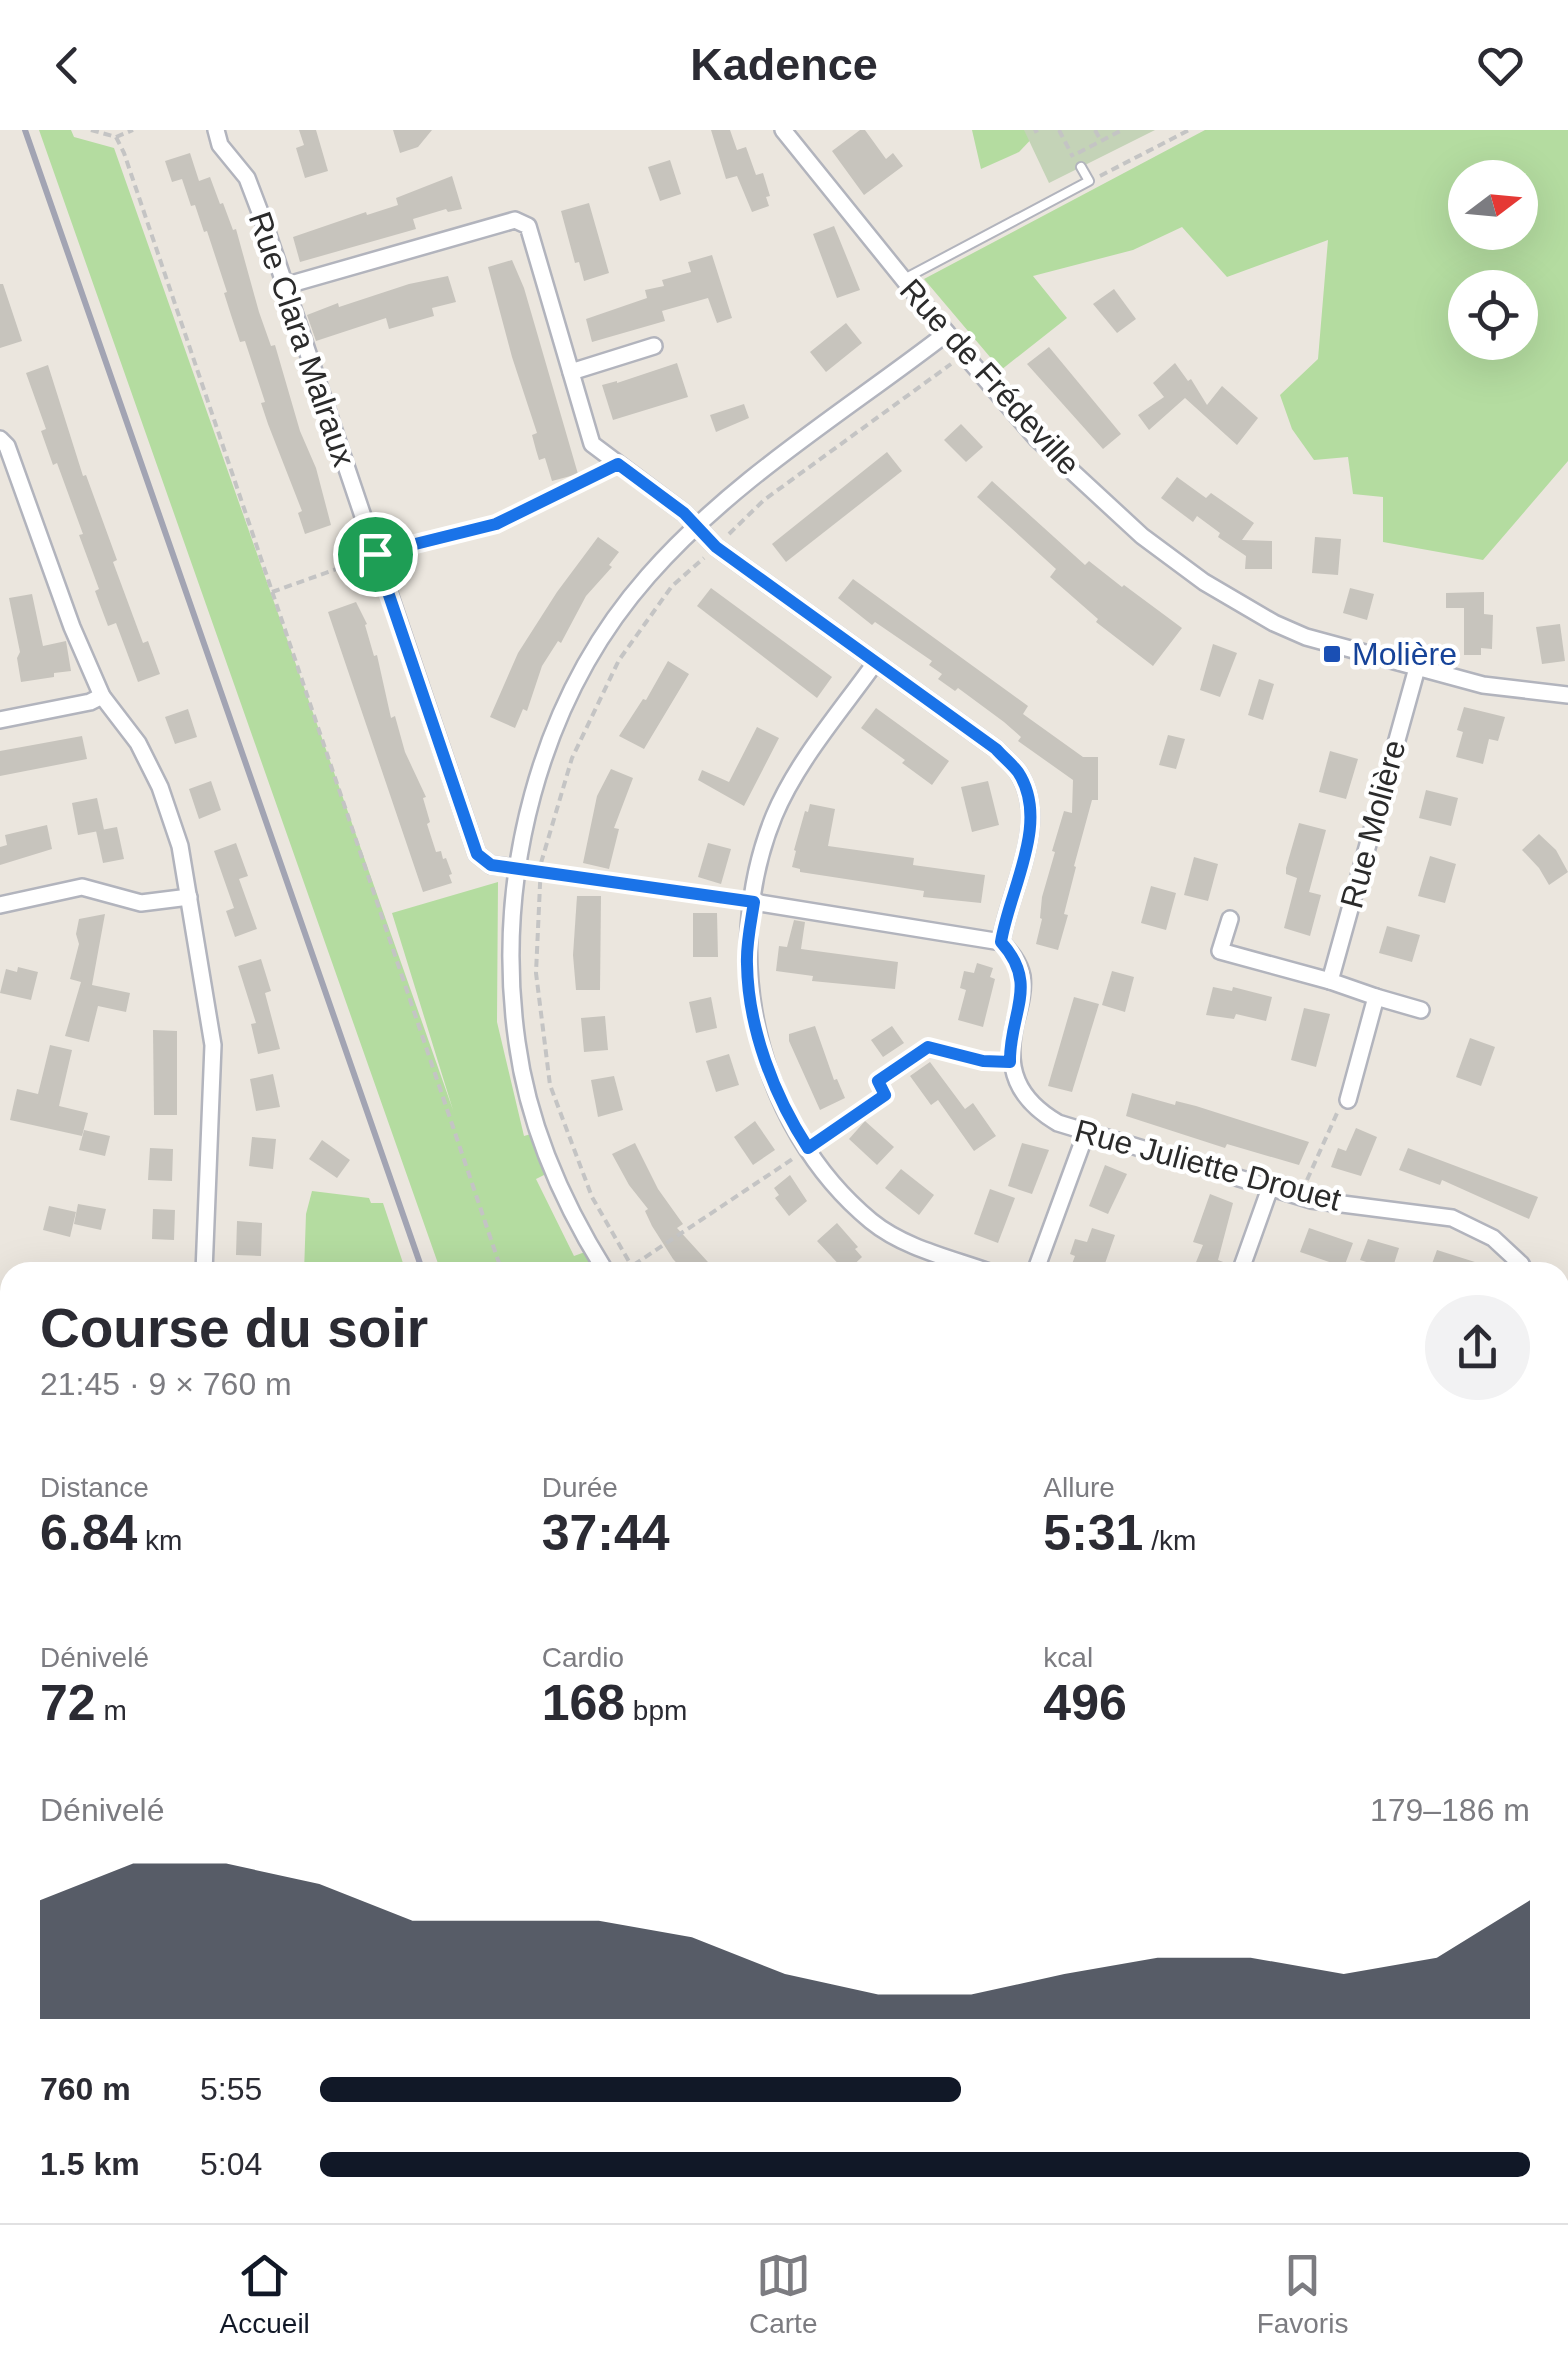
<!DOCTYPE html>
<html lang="fr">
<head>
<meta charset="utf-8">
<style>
  body { margin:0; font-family:Arial,sans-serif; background:#f2f2f3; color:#2b2b33; height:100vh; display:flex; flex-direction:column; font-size:38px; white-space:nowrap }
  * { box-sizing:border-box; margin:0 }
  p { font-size:32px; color:#7c7c81 }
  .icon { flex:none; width:55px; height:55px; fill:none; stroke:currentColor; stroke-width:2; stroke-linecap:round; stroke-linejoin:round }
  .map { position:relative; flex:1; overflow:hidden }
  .panel { position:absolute; left:0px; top:1132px; width:1570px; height:962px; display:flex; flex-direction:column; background:#fff; border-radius:30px 30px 0 0; box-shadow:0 10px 40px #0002 }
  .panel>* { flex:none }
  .needle { width:65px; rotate:74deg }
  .tools { position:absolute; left:1448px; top:30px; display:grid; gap:20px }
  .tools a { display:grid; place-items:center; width:90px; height:90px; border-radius:50%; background:#fff; box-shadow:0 10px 40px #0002; font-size:50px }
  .pin { position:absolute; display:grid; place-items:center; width:85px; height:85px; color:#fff; margin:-42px; border:5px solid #fff; border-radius:50%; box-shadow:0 2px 10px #0007 }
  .round { display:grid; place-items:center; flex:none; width:105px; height:105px; border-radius:52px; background:#f2f2f3 }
  .overview { display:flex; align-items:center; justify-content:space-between; height:170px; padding:0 40px }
  h1 { font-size:55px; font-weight:700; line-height:75px }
  .stats { display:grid; grid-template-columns:repeat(3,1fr); gap:15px; height:170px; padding:10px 40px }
  .stats div { display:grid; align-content:center }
  .stats b { font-size:50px; font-weight:700 }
  .stats small { font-size:28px; font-weight:400 }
  .stats p { font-size:28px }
  .chart { height:280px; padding:20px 40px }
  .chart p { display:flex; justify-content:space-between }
  .chart svg { width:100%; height:180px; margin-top:10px; fill:#111827; opacity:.7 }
  ul { padding:0 40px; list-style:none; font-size:32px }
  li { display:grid; grid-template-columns:160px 120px 1fr; align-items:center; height:75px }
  li i { height:25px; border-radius:12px; background:#111827 }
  header { display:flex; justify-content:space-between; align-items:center; height:130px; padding:0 40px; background:#fff; font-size:45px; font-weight:700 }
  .tab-bar { display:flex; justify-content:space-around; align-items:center; height:140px; border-top:2px solid #e1e1e2; background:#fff; font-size:28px; color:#7c7c81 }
  .tab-bar a { display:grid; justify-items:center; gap:5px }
  .tab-bar .active { color:#111827 }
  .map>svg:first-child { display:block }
  .green { fill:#b4dca0; fill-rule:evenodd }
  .cemetery { fill:#c4d3b7 }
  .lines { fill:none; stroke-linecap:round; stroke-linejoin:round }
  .river { stroke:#7cc5e2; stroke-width:35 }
  .building { fill:#c7c4bd }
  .lane-casing { stroke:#b2b4bd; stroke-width:12 }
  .street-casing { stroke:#b2b4bd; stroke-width:20 }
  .path { stroke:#c4c4c4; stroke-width:4; stroke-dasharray:8 5; stroke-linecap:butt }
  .lane { stroke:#fff; stroke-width:8 }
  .street { stroke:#fff; stroke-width:15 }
  .rail { stroke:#a2a4b3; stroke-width:6 }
  .route-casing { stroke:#fff; stroke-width:20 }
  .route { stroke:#1a73e8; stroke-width:12 }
  .transit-dot { fill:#1a4fb4; stroke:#fff; stroke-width:4 }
  .labels { text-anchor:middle; stroke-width:9; stroke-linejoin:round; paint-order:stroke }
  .street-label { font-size:32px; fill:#2b2b2b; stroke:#fff }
  .transit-label { font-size:32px; fill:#164399; stroke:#fff; text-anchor:start }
</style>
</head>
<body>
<header><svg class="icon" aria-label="back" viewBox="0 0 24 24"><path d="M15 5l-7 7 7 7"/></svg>Kadence<svg class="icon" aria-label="heart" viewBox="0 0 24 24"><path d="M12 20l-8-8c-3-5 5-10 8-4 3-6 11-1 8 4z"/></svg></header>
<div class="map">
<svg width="1568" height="2093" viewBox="0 0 1568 2093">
  <rect width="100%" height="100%" fill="#ebe6de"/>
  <g class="green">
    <path d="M39,0h32l3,7 40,11 339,962 -61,-197 106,-31 -1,140 27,114 7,-2 15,40 -10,5 38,77 11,-4 9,15 -5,5h-148z"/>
    <path d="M972,0h68l-21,22 -38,17z"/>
    <path d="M1205,0h363v331l-85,99 -100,-18v-45l-30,-3 -5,-37 -34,3 -22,-31 -12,-34 38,-36 10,-119 -101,37 -45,-50 -49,23 -100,26 34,42 -66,52 -77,-91zM1465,48h55v54h-55zM1465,158h55v54h-55z"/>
    <path d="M312,1061l57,7 2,5h12l23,69h-102l2,-58z"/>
    <path d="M1560,1758l8,1v190l-8,12z"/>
    <path d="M10,1957v128h209l-11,8h-208v-134z"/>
    <path d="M1560,2001l8,1v91h-925l-1,-8h918z"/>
    <path d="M318,2085h295v8h-299z"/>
  </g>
  <path class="cemetery" d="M1024,0h131l-106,53z"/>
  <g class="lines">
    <g class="river">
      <path d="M1560,2081l8,6"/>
      <path d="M79,2093l12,-8"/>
    </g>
  </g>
  <g class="building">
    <path d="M299,0h17l12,41 -23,7 -9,-30 8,-3z"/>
    <path d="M393,0h39l-14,17 -18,6z"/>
    <path d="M711,0h19l7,20 9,-3 10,28 7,-2 7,23 -4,1 3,9 -17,6 -15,-36 -11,3z"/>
    <path d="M860,0h5l21,29 7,-6 10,13 -39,29 -32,-44z"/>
    <path d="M190,23l9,28 11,-4 10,27 3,-1 10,27 3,-1 23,83 12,34 4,-1 25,86 16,37 15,57 -26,9 -7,-21 4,-2 -34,-87 -7,-21 4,-1 -20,-61 -5,1 -9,-27 -7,-22 3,-1 -20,-61 -3,1 -9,-27 -4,1 -9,-27 -10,3 -7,-21z"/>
    <path d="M670,30l11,34 -21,7 -12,-34z"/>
    <path d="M452,46l10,33 -14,3 -2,-3 -33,10 3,10 -116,33 -7,-25 73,-25 1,3 31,-10 -2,-7z"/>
    <path d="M589,73l20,70 -25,8 -5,-19 -4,1 -14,-52z"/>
    <path d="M834,96l26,64 -23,8 -24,-64z"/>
    <path d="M712,125l20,63 -15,5 -9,-25 -46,13 3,10 -73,21 -6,-23 61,-21 -2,-8 19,-4 -2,-6 29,-8 -3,-10z"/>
    <path d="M512,130l12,28 54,186 -26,7 -7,-23 -6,2 -3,-10 -4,-15 5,-2 -25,-76 -24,-90z"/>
    <path d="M448,146l8,26 -24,6 2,8 -45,13 -3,-11 -70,23 -9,-26 31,-12 1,4 70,-23z"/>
    <path d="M0,154h3l19,57 -22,7z"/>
    <path d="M1114,159l22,30 -19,14 -24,-29z"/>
    <path d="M846,193l16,20 -36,29 -16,-20z"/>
    <path d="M1049,217l72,87 -18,15 -76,-85z"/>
    <path d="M677,233l11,34 -75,23 -11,-35 15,-4v2z"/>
    <path d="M1175,233l13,18 3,-2 16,26 15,-19 36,32 -21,27 -52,-47 -36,32 -11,-15 26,-18 -11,-14z"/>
    <path d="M48,235l35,111 3,-1 31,85 -4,2 30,81 5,-2 12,33 -22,8 -22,-59 -8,3 -9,-24 -4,-11 4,-2 -20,-54 4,-1 -26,-71 -4,2 -12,-34 5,-2 -20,-56z"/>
    <path d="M744,274l5,14 -33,14 -6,-17z"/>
    <path d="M961,294l22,23 -17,15 -22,-22z"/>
    <path d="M887,322l15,19 -116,91 -14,-18z"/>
    <path d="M1177,347l29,21 5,-5 43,30 -12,17 30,1v28h-27l1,-13 -28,-19 2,-4 -23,-17 -4,6 -32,-24z"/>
    <path d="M992,351l93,84 4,-4 33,26 2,-2 58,43 -29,38 -57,-44 2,-3 -48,-42 6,-8 -79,-72z"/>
    <path d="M598,407l21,15 -10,13 3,2 -26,29 -25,47 -3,-2 -16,25 -15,45 -4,-2 -8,19 -25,-11 28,-64 39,-61z"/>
    <path d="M1315,407l26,2 -3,36 -26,-2z"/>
    <path d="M853,449l175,127 -5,8 60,43h15v43h-6l-18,66 2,1 -12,47 4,1 -10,35 -22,-6 6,-25 -2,-1 2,-21 13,-45 -3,-1 12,-40 8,2 1,-33 -55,-39 3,-4 -17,-15 -46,-34 -3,3 -17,-12 4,-5 -13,-9 3,-4 -57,-39 -3,3 -34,-27z"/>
    <path d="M711,458l121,89 -15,21 -120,-92z"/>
    <path d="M1350,458l24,6 -7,26 -24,-7z"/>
    <path d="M1484,462v22l9,1 -1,34 -11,-1v7h-17v-47h-18v-15z"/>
    <path d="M32,464l11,52 23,-5 5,30 -17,2v4l-33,5 -4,-24 3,-6 -11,-54z"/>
    <path d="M356,472l11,22 -2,1 9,31 3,-1 14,63 4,-2 10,36 21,45 -3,1 7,24 -3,2 9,28 5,-1 2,8 3,-1 6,16 -3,1 3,8 -29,9 -95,-280z"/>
    <path d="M1560,494l5,37 -23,3 -6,-37z"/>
    <path d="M1213,514l24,9 -17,44 -20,-7z"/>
    <path d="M668,531l21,13 -45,75 -25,-13 24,-37 3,1z"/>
    <path d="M1259,549l15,5 -11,36 -15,-5z"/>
    <path d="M1464,577l41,10 -7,24 -9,-2 -6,25 -27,-7 7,-25 -6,-2z"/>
    <path d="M876,578l73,53 -17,24 -30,-22 3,-3 -44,-32z"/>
    <path d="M188,579l9,28 -22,7 -10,-27z"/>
    <path d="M757,597l22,11 -35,68 -46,-26 4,-10 27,12z"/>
    <path d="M1168,605l17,4 -9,30 -17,-4z"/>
    <path d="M82,606l5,23 -87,17v-25z"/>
    <path d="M1330,621l28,8 -12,40 -27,-7z"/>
    <path d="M611,639l22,9 -19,50 5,1 -10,40 -26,-6 14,-67z"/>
    <path d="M211,651l10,29 -22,9 -10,-30z"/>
    <path d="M988,651l11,44 -27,7 -11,-45z"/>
    <path d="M1426,660l32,8 -7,28 -32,-8z"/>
    <path d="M97,668l7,32 -26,5 -6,-32z"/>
    <path d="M810,674l25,5 -7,37 86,12 -1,7 72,10 -4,28 -58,-6 1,-6 -124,-19v-3l-8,-2 4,-16 -2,-1 11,-39 3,1z"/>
    <path d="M1299,693l27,7 -17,62 12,3 -11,41 -26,-8 13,-50 -11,-4v-6z"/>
    <path d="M47,695l5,24 -52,16v-18l7,-2 -2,-10z"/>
    <path d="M117,697l7,32 -21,4 -7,-32z"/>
    <path d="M1539,704l17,16 12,22 -19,13 -10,-17 -17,-18z"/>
    <path d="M236,713l12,33 -9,3 18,50 -22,8 -9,-26 8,-3 -20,-57z"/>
    <path d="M708,713l23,6 -10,35 -23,-7z"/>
    <path d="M1430,726l26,8 -11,39 -27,-7z"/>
    <path d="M1194,727l24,7 -10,37 -24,-6z"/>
    <path d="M1151,756l25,7 -10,37 -25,-7z"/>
    <path d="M577,766h24l-1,94h-24l-3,-35z"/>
    <path d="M693,783h24l1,44h-25z"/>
    <path d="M105,784l-13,71 38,8 -4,19 -28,-6 -9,36 -24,-6 16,-54 -11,-3 9,-35 -3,-10 3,-15z"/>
    <path d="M794,790l11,2 -4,27 97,13 -3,27 -83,-8 1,-5 -37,-5 3,-25 8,1z"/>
    <path d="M1387,796l33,9 -8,27 -33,-9z"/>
    <path d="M261,829l10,32 -6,2 15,56 -22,5 -7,-30 5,-1 -18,-57z"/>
    <path d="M977,833l16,5 -3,9 5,2 -12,48 -25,-7 8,-30 -6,-2 4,-17 10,2z"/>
    <path d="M18,837l20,5 -7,28 -31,-7 6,-24 11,3z"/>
    <path d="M1112,841l22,6 -9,35 -23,-7z"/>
    <path d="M1213,857l19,4 1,-4 39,10 -6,24 -30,-7 -2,5 -28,-4z"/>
    <path d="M711,867l6,31 -21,5 -7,-31z"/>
    <path d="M1074,867l25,7 -27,88 -24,-6z"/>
    <path d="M1304,878l26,6 -14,53 -25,-7z"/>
    <path d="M605,886l3,34 -24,2 -3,-34z"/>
    <path d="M815,896l19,54 3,-1 8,19 -25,12 -31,-69v-7z"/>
    <path d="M892,896l12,17 -21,14 -12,-17z"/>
    <path d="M153,900l24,1v84h-23z"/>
    <path d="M1470,908l25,9 -14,39 -25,-9z"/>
    <path d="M50,915l22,5 -13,56 29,7 -6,23 -72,-16 7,-31 21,5z"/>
    <path d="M729,924l10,31 -23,7 -10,-31z"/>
    <path d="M930,932l35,47 8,-6 23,33 -22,15 -36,-51 -7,5 -21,-29z"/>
    <path d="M273,944l7,33 -24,4 -6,-32z"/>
    <path d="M614,946l9,34 -25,7 -7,-37z"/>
    <path d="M1132,963l43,12 1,-4 20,5 113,36 -10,23 -72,-21 -2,4 -99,-32z"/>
    <path d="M755,991l20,29 -22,15 -19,-28z"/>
    <path d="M865,991l29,26 -17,18 -28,-26z"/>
    <path d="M1356,998l21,9 -16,39 -30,-9 7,-19 8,3z"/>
    <path d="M84,1000l26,6 -5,20 -26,-6z"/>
    <path d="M252,1007l24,2 -3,30 -24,-3z"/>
    <path d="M322,1010l28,20 -13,18 -28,-19z"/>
    <path d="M635,1013l23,46 25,35 -6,4 40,44h-32l-12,-13 -21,-33 -7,-15 3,-2 -19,-24 -17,-31z"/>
    <path d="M1022,1013l27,7 -17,44 -24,-8z"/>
    <path d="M150,1018l23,1 -1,32 -24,-1z"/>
    <path d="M1408,1018l130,49 -9,22 -87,-39 -2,5 -41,-15z"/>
    <path d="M1105,1035l22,9 -19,40 -19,-8z"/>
    <path d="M901,1039l33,26 -15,20 -34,-27z"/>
    <path d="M790,1045l17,26 -18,15 -14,-18 4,-3 -5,-7z"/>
    <path d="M990,1059l25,9 -17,45 -24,-9z"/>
    <path d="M1210,1064l23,9 -15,57 13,5 -2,7h-37l11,-27 -10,-3z"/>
    <path d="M78,1074l28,5 -5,21 -27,-6z"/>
    <path d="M49,1076l27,6 -6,25 -27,-7z"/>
    <path d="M153,1079l22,1 -1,30 -22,-1z"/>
    <path d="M237,1091l25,2 -1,33 -25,-1z"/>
    <path d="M837,1093l21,24 -3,2 7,8 -16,15 -29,-31z"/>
    <path d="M1092,1098l23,7 -13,37h-33l6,-16 -5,-2 5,-15 12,3z"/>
    <path d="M1309,1098l44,15 -9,24 -44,-15z"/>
    <path d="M1368,1109l31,9 -7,22 -32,-10z"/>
    <path d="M1437,1120l60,19 -1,3h-67z"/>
  </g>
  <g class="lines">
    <defs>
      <path id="lane" d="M904,149l185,-98 -8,-14"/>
      <g id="street">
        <path d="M216,0l4,15 27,33 16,42 214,634 14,11 26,3"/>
        <path d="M783,0l180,223 74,86 105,97 62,46 70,41 32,14 177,48 85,10"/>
        <path d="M284,156l231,-66 13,6 64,218 92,69 32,34 280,202c7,8 16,15 22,23 33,51 -9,117 -17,170 9,10 18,20 21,34 2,16 -3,32 -7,47 -10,46 2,76 43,100l253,77 141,18 41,20 28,26 4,8"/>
        <path d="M571,242l83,-26"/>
        <path d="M0,309l7,7 65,181 30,69 36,47 22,44 20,59 33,199 -9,227"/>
        <path d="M875,533c-35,49 -78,98 -101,153 -56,137 -18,310 97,405 33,27 79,37 118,51"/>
        <path d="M0,590l90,-18 12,-6"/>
        <path d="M754,772l247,40"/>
        <path d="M0,775l82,-18 59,16 48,-6"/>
        <path d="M1230,789l-10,32 110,30"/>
        <path d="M1376,867l45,13"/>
        <path d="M1348,970l28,-103 -46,-16 87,-313"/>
        <path d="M606,1142c-44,-70 -78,-148 -89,-230 -23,-163 21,-341 131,-466 85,-97 198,-165 299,-243"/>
        <path d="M1035,1142l51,-139"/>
        <path d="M1240,1142l30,-84"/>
        <path d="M1560,1198l8,-1"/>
        <path d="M0,1225l10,1"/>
        <path d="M0,1506l10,-3"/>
        <path d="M0,1716h10"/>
      </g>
    </defs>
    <use href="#lane" class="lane-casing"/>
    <use href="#street" class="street-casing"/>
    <g class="path">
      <path d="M91,0l25,7 8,16 378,1119"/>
      <path d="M1059,0l14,27"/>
      <path d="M1095,0l6,11"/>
      <path d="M1034,2l4,-2"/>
      <path d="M116,7l17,-7"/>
      <path d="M1078,23l44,-23"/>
      <path d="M1100,46l89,-46"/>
      <path d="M729,404l35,-34 187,-136"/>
      <path d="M390,421l106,-27 103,-52"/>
      <path d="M272,462l90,-32"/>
      <path d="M541,742l193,28"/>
      <path d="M822,1009l63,-44 -6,-14 49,-34 67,15"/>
      <path d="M1307,1050l31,-69"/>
      <path d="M623,1142l171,-114"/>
      <path d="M635,1142l-43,-75 -42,-112 -14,-112 5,-110 31,-105 47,-98 53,-74 32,-28"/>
      <path d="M1560,1895l8,-4"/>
      <path d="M1560,2004l8,7"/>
      <path d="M10,2093l17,-8"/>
      <path d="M462,2093l4,-8"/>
    </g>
    <use href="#lane" class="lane"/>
    <use href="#street" class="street"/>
    <g class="rail">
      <path d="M25,0l398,1142"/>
      <path d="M626,2085l1,8"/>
    </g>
  </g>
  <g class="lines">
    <defs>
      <path id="route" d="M618,334l66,49 32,34 280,202c7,8 16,15 22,23 33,50 -9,118 -17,170 39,43 8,71 9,120l-27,-1 -55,-14 -50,34 7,14 -77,53c-34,-52 -60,-120 -61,-184 -1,-20 4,-42 7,-62l-263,-37 -14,-11 -102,-300 121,-30z"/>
    </defs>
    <use href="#route" class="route-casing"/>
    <use href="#route" class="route"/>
  </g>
  <rect class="transit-dot" x="1322" y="514" width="20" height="20" rx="5"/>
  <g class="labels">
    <g class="street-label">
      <text transform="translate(302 209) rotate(71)" y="11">Rue Clara Malraux</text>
      <text transform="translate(990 247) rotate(48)" y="11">Rue de Frédeville</text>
      <text transform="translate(1373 694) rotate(-75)" y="11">Rue Molière</text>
      <text transform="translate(1208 1035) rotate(15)" y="11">Rue Juliette Drouet</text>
    </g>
    <g class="transit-label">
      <text x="1352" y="535">Molière</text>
    </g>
  </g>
</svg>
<div class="tools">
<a><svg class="needle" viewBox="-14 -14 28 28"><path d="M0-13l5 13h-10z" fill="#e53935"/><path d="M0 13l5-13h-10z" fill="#7c7c81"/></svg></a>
<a><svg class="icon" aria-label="locate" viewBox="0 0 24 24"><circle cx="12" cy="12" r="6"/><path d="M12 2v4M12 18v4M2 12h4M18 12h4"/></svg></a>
</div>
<div class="pin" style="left:375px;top:424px;background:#1e9e55"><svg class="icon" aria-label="arrive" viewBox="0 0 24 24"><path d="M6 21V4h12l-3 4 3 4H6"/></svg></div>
<section class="panel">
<div class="overview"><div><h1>Course du soir</h1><p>21:45 · 9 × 760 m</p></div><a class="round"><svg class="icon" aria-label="share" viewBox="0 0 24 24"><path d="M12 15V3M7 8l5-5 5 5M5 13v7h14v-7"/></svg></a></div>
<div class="stats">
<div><p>Distance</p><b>6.84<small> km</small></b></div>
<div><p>Durée</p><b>37:44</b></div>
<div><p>Allure</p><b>5:31<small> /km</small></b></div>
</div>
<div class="stats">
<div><p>Dénivelé</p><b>72<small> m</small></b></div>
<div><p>Cardio</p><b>168<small> bpm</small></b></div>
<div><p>kcal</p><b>496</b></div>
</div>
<div class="chart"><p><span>Dénivelé</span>179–186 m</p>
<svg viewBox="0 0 160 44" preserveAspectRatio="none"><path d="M0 44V15L10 6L20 6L30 11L40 20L50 20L60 20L70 24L80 33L90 38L100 38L110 33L120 29L130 29L140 33L150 29L160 15V44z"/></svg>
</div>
<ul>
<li><b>760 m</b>5:55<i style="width:53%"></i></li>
<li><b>1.5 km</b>5:04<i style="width:100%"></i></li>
</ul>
</section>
</div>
<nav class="tab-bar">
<a class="active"><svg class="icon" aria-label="home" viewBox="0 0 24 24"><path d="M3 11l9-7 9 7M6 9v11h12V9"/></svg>Accueil</a>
<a><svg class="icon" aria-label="map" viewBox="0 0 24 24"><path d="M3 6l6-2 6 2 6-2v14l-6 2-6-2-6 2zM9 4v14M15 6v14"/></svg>Carte</a>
<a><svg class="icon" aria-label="saved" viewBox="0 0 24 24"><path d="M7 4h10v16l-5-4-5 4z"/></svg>Favoris</a>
</nav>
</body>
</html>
